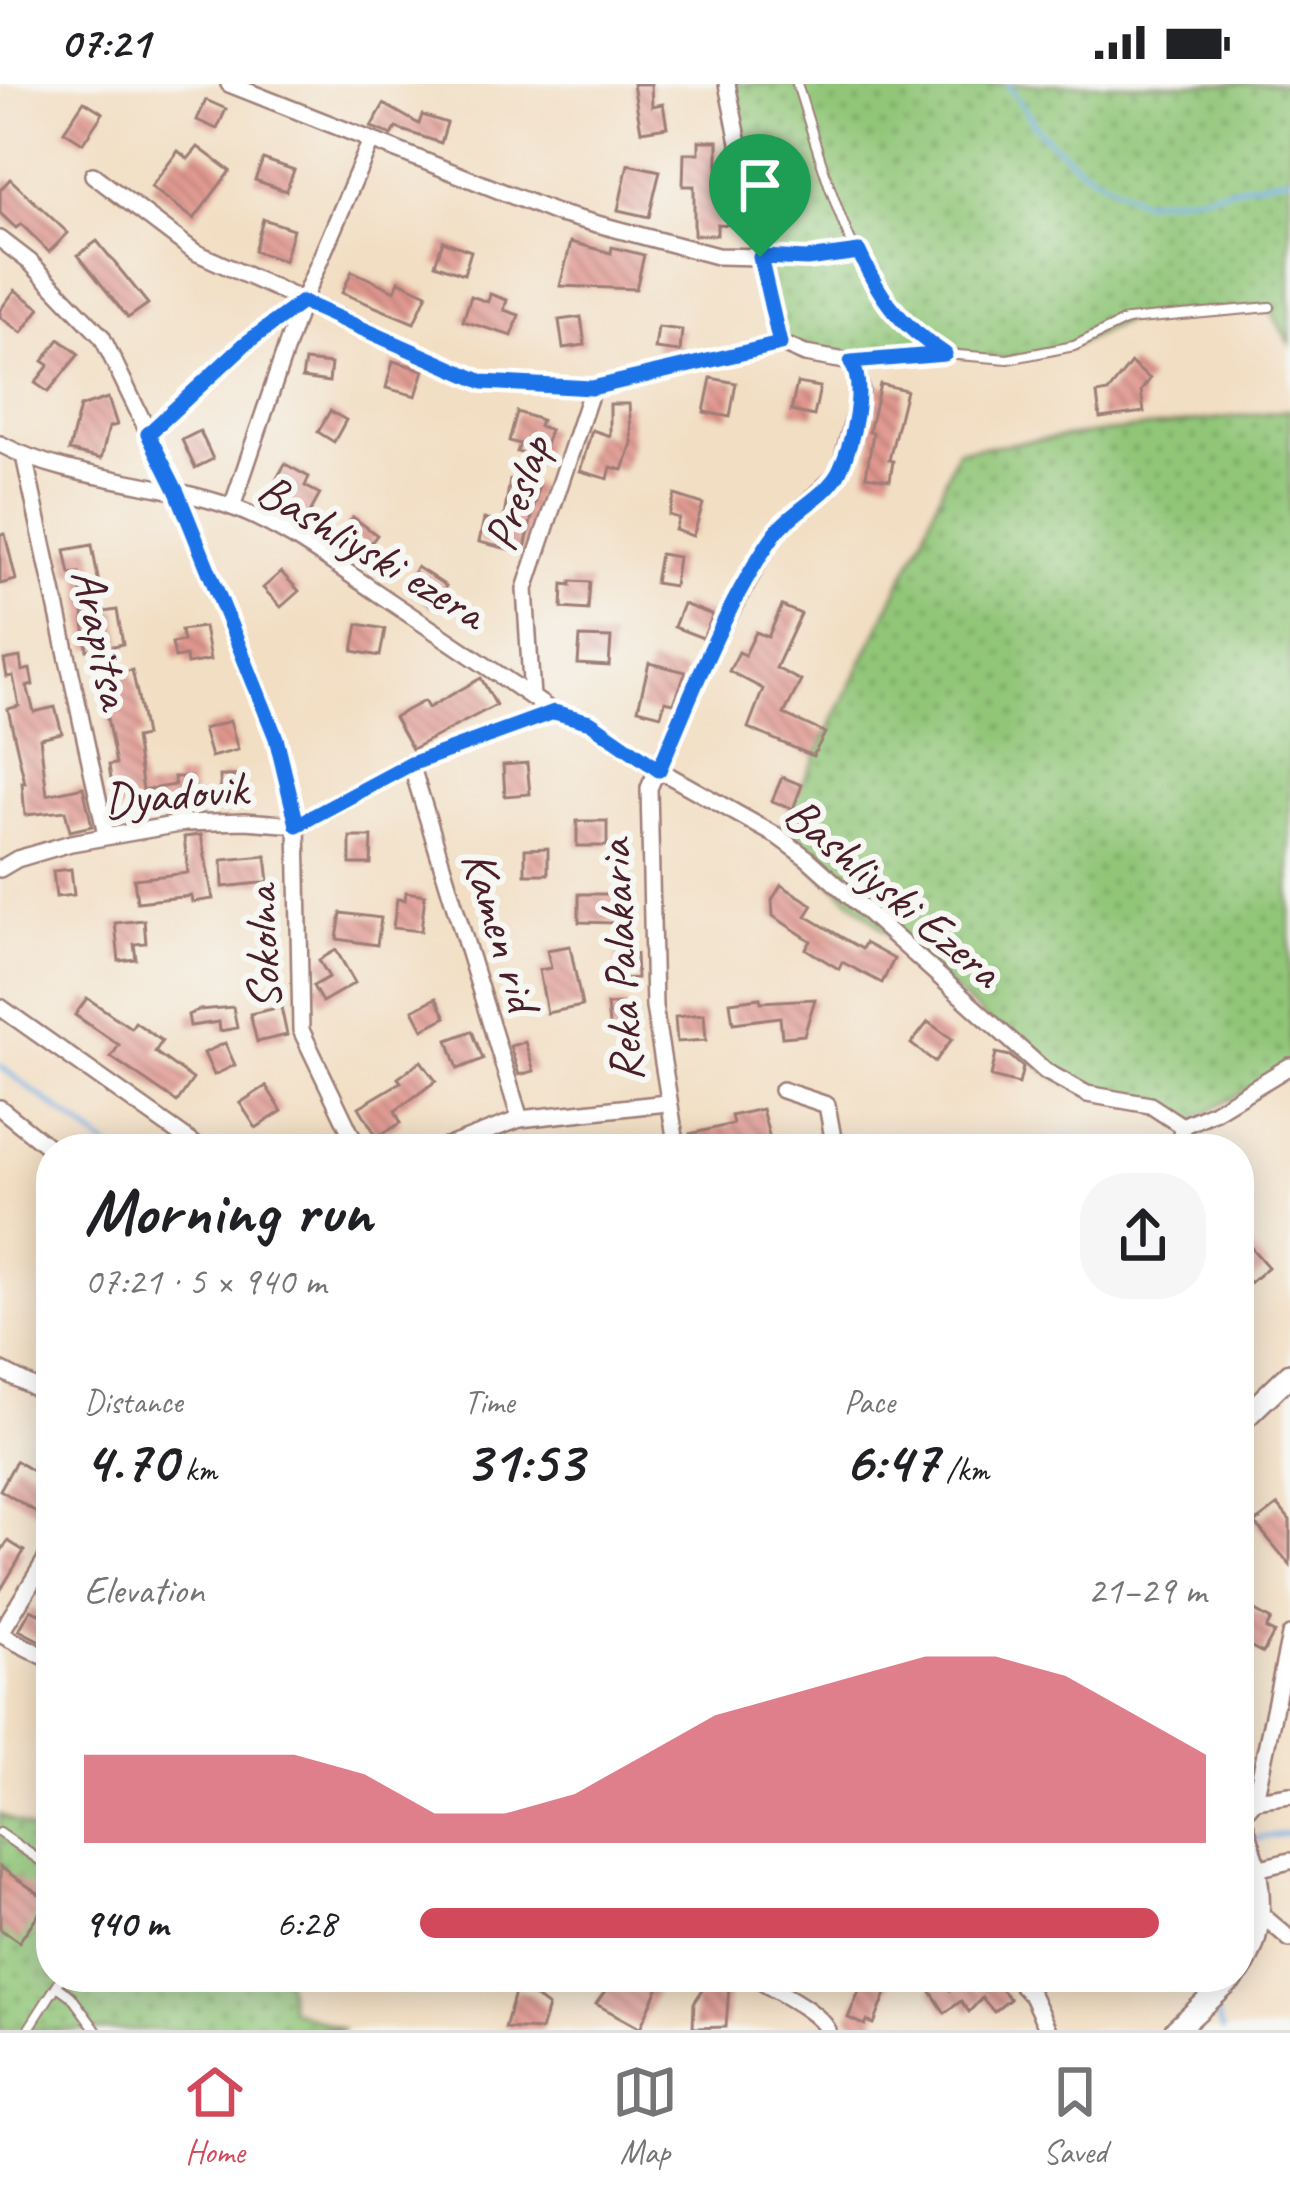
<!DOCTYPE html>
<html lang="en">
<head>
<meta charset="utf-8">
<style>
  body { margin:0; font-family:Caveat,sans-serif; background:#f6f6f6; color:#202124; height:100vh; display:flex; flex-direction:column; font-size:45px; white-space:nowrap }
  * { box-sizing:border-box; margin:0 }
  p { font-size:39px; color:#757577 }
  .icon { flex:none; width:66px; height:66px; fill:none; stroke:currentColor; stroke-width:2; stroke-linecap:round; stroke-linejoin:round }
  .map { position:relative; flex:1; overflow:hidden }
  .drawer { position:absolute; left:36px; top:1050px; width:1218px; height:858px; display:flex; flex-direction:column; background:#fff; border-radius:48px; box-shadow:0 6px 30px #0003 }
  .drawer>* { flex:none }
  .pin { position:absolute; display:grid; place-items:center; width:102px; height:102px; color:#fff; margin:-123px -51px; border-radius:50% 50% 50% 0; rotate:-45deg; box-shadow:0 0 12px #0007 }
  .pin .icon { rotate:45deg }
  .round { display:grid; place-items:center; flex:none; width:126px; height:126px; border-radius:48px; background:#f6f6f6 }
  .overview { display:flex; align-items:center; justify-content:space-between; height:204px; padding:0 48px }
  h1 { font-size:66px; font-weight:600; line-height:90px }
  .stats { display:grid; grid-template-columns:repeat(3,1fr); gap:18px; height:204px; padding:12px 48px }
  .stats div { display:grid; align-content:center }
  .stats b { font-size:60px; font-weight:600 }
  .stats small { font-size:33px; font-weight:400 }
  .stats p { font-size:33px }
  .chart { height:336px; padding:24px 48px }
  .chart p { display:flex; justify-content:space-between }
  .chart svg { width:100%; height:216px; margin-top:12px; fill:#d1495b; opacity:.7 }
  ul { padding:0 48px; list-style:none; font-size:39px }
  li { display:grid; grid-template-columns:192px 144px 1fr; align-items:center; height:90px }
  li i { height:30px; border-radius:15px; background:#d1495b }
  .status { display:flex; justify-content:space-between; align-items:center; height:84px; padding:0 60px; background:#fff; direction:ltr }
  .status svg { height:33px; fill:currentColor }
  .tabs { display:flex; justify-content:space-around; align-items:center; height:168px; border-top:3px solid #e0e0e0; background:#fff; font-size:33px; color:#757577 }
  .tabs a { display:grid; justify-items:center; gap:6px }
  .tabs .selected { color:#d1495b }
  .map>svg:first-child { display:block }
  .grass { fill:url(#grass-dots); stroke:#6e7252; stroke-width:3 }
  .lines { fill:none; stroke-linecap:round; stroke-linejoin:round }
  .stream { stroke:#76b0e6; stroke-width:4.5 }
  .building { fill:url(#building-back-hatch) }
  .lane-casing { stroke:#9e7e77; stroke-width:12 }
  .street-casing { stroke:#9e7e77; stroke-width:20 }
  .secondary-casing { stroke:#9e7e77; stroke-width:26 }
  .lane { stroke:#fff; stroke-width:8 }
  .street { stroke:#fff; stroke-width:15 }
  .secondary { stroke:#fff; stroke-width:21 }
  .route-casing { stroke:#fff; stroke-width:24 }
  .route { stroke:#1a73e8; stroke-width:15 }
  .labels { text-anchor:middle; stroke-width:12; stroke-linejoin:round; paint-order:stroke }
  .street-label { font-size:48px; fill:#4a1f2b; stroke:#f6f6f2 }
</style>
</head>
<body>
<div class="status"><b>07:21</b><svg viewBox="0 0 49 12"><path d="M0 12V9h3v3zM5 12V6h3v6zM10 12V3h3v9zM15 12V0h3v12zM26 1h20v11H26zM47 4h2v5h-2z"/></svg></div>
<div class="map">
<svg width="1290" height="1946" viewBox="0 0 1290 1946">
  <defs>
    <pattern id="grass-dots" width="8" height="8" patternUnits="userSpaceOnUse" patternTransform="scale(3)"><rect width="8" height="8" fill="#91c678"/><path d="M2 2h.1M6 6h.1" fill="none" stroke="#78a063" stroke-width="1.8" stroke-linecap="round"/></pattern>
    <pattern id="building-back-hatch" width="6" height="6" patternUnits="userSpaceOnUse" patternTransform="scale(3)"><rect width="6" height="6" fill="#e0978f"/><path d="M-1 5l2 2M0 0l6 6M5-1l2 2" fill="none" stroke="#b87b75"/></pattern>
  </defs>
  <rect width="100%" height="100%" fill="#f6f6f2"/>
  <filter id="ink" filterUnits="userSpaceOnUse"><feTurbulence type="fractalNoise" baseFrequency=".00833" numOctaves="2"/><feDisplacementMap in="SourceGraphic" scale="24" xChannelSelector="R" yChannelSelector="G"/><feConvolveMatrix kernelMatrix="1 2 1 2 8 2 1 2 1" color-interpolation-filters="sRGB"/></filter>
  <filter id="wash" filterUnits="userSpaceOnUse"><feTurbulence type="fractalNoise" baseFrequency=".004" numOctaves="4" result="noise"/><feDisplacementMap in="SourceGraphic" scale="48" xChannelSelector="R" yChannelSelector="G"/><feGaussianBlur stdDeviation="2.7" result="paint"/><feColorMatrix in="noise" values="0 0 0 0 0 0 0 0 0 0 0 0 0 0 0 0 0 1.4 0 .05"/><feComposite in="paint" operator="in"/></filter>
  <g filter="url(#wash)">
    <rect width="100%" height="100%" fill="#f2dec3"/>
    <g class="grass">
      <path d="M727,0h563v260l-21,-37 -142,13 -53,26 -66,13 -63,-5 -94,8 -71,-19z"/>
      <path d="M1290,326v656l-108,60 -32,-21 -63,-12 -42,-22 -268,-235 145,-297 35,-89z"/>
      <path d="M0,1730l51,26v137h235l4,32 54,21h-344z"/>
    </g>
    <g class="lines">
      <g class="stream">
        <path d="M1008,0l32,48 39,35 62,34 63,-7 86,-18"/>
        <path d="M0,982l111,83"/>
        <path d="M1254,1755l36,-6"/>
        <path d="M1183,1893l25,14"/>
        <path d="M1214,1923l8,23"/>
      </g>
    </g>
    <g id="blocks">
      <g class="building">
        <path d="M633,0h18l1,22 11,-2 4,23 -26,4z"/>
        <path d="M206,16l20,9 -9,20 -20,-9z"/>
        <path d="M84,17l19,12 -20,30 -19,-12z"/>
        <path d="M384,20l35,20 3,-9 25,8 -6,20 -45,-15 -4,7 -21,-8z"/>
        <path d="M699,57h19v52h15v32l-16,-1v11h-23v-49h-11l1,-33h15z"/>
        <path d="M198,63l32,24 -36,48 -43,-32 27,-36 10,8z"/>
        <path d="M263,75l31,11 -8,21 -31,-11z"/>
        <path d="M628,80l32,7 -11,46 -31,-7z"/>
        <path d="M10,95l58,54 -19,19 -28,-28 -5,4 -16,-15v-23z"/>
        <path d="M263,135l30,10 -9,32 -30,-10z"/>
        <path d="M97,157l51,63 -20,14 -50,-63z"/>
        <path d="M443,157l28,10 -7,23 -29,-10z"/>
        <path d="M571,158l40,11 1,-6 32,8 -8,34 -76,-3z"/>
        <path d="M352,187l43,20 4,-10 28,13 -13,29 -72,-30z"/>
        <path d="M15,206l25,18 -18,25 -22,-16v-7z"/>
        <path d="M490,210l17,6 -3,10 15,5 -7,21 -49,-15 8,-25 17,6z"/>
        <path d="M581,233l4,28 -22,3 -4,-28z"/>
        <path d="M658,243l24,3 -2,22 -25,-3z"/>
        <path d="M59,255l20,15 -31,38 -13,-9 14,-18 -6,-4z"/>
        <path d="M305,277l26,3 -2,18 -27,-4z"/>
        <path d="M393,277l31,9 -8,26 -30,-8z"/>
        <path d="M1131,279l19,16 -9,12 3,21 -44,6 -3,-24 11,-2z"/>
        <path d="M711,294l25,5 -6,34 -26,-5z"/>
        <path d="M797,299l23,4 -6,29 -23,-5z"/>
        <path d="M880,300l26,6 -17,70 4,1 -3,19 -24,-4 7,-43 -4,-1z"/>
        <path d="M108,314l9,27 -8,2 -8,32 -32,-8 11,-44z"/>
        <path d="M610,320h19l3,39 -9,27 -12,-3 -3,12 -28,-8 12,-41 18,6z"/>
        <path d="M330,327l16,9 -12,22 -16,-10z"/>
        <path d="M517,328l24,8 -2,6 11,4 -9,29 -24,-7 3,-8 -11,-3z"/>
        <path d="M200,347l13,28 -18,9 -13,-28z"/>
        <path d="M285,380l24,13 -4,9 15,8 -13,24 -26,-14 4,-8 -14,-7z"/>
        <path d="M510,396l29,5 -15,68 -45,-11 5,-23 19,4z"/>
        <path d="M675,411l28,9 -10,32 -18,-6 4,-12 -10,-3z"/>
        <path d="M353,433l24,18 -15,20 -23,-18z"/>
        <path d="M5,450l11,46 -16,4v-49z"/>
        <path d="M92,461l12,67 13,-2 6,34 -10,2 5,27 14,-3 6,27 7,39 -10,2 8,52 32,-5 -1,-8h17l5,30 -29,5 -1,-8 -50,8 -7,-47 7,-1 -17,-87 5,-1 -5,-28 -12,2 -8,-77 -9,1 -5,-24z"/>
        <path d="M660,470l18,3 -4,29 -19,-3z"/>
        <path d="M417,483l29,19 -13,21 -29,-19z"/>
        <path d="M281,488l18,19 -18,16 -18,-19z"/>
        <path d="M571,497l19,1 -2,28 -26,-2 1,-24 8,1z"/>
        <path d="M683,520l30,11 -10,23 -29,-11z"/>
        <path d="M782,522l19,8 -25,54 25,13 -17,33 41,19 -12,23 -65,-28 15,-39 -34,-18 10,-19 6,3 11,-23 12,5z"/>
        <path d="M358,540l27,5 -5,27 -27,-5z"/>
        <path d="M204,543l6,33 -23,4 -1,-8 -11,2 -3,-15 11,-2 -2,-11z"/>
        <path d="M580,553l31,1 -2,28 -31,-2z"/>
        <path d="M20,573l2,14 8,-2 3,16 -6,1 7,26 21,-5 7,26 -22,5 7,57 36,-8 9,39 -22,5 -5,-20 -40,4 -3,-32h3l-17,-74 11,-3 -6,-30 -6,1 -3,-17z"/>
        <path d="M649,579l37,9 -12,31 -9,-2 -4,14 -23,-6z"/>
        <path d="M481,594l15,27 -84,44 -18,-32 30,-16 4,7z"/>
        <path d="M230,637l8,29 -27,7 -8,-28z"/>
        <path d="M527,679l3,31 -25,2 -2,-31z"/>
        <path d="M220,692h24l1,29 -24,1z"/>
        <path d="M782,693l20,8 -9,24 -21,-8z"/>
        <rect x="577" y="737" width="30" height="25"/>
        <path d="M201,751l12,64 -21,3 -1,-6 -54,6 -3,-23 54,-6 -4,-36z"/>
        <path d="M350,753h22l-1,27h-21z"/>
        <path d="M548,764v26h-23v-25z"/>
        <path d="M266,772l3,26 -46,5 -1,-27z"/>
        <path d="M71,785l3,26 -18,2 -3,-26z"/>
        <path d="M781,801l32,20 -7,11 56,33 3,-6 29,16 -12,24 -40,-21 -3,7 -33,-20 5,-8 -38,-25 -1,-16z"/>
        <path d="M406,808l19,3 -4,36 -28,-3 4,-29 8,1z"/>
        <path d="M579,810h37l-1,29 -36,-1z"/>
        <path d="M341,829l40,5 -4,27 -40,-6z"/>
        <path d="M144,836l2,23 -12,1 2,15 -17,2 -4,-38z"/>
        <path d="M570,862l12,60 -35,7 -8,-43 12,-2 -4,-18z"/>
        <path d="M336,866l19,33 -33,19 -9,-16 16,-9 -10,-17z"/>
        <path d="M636,870l1,24 -19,1 -2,-24z"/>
        <path d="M87,914l44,30 4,-6 27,19 -7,11 38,27 -16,23 -66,-45 8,-12 -44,-30z"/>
        <path d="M436,914l10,19 -23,12 -10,-19z"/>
        <path d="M760,914l1,4 54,-3 -11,36 -22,2 -2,-20 -47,6 -3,-21z"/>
        <path d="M626,920l3,28 -19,2 -3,-29z"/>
        <path d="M233,923l4,21 -17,3 -1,-9 -29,4 -2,-11 11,-5z"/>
        <path d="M281,923l6,28 -30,7 -7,-28z"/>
        <path d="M704,930l2,26 -29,2 -2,-25z"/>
        <path d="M928,938l24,17 -17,23 -24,-18z"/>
        <path d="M472,947l11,28 -25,10 -10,-29z"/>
        <path d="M525,958l9,29 -15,4 -9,-29z"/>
        <path d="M225,959l10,22 -21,10 -10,-22z"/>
        <path d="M996,969l14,3 13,11 -4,17 -28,-7z"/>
        <path d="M421,977l15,20 -41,30 6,12 -24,14 -18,-30 42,-25 -3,-4z"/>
        <path d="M266,1002l16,25 -26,17 -16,-25z"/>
        <path d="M762,1025l8,30 -39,10h-38l-3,-15 43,-10 -2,-8z"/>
        <path d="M1248,1160l20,23 -18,16 -11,-12v-19z"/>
        <path d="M16,1377l35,21v39l-51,-31z"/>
        <path d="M1278,1421l12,15v45l-35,-42z"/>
        <path d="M8,1457l16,10 -24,40v-38z"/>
        <path d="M1246,1522l25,14 -5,9 8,4 -11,20 -23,-12 4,-7 -5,-2v-25l4,3z"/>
        <path d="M31,1525l20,11 -7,23 -25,-13z"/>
        <path d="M0,1783l48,33 -29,42 -19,-13z"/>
        <path d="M615,1893h35l11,5 -21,46 -44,-24z"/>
        <path d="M711,1893l18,9 -3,41 -33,1 1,-25z"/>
        <path d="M865,1893l26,4 -17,43 -7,-3 -2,4 -17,-7z"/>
        <path d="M967,1894l10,13 14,-12 19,20 -16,13 -12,-14 -13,14 -8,-11 -16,12 -15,-23 12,-9 8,9z"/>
        <path d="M516,1905l15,5 17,13 -7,23 -36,-2z"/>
      </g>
    </g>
  </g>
  <g filter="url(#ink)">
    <use href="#blocks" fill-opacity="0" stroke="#9e7e77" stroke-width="3"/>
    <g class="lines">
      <defs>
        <g id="lane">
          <path d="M797,0c24,75 52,188 109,244 11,10 26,18 39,26"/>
          <path d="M762,173l45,2 51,-7"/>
          <path d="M852,278l93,-8 63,5 66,-13 53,-26 143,-13"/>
          <path d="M0,1749l51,35"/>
          <path d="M57,1902l14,10 25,34"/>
          <path d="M28,1946l34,-53"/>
        </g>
        <g id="street">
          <path d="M229,0l327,129 161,43 44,1"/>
          <path d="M727,0l53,259"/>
          <path d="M93,91l102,77 288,130 109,7 188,-46 25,11 46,8 6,10 4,19 -22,82 -64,59 -64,116 -62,140 5,219 23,142"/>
          <path d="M0,155l30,23 72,75 75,155 99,246 21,87 4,205 57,119"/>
          <path d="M148,350l97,-90 57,-42 68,-159"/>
          <path d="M0,360c71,37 154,36 229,62 54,19 102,56 150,88 58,39 117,78 174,118l37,10 69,48 118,66 30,22 238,213 42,23 63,11 32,21"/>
          <path d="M24,372l82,379"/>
          <path d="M232,423l69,-203"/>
          <path d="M532,613l-7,-108 67,-200"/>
          <path d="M411,680l109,355"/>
          <path d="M0,785l17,-10 54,-16 114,-20 60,-2 52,4 114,-61 142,-52"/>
          <path d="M0,923l201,142"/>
          <path d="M782,1006l45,15 8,44"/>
          <path d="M0,1024l51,41"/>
          <path d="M1182,1042l32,-14 76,-46"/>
          <path d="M440,1065l80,-30 147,-16"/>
          <path d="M1180,1065l2,-23"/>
          <path d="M0,1286l51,26"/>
          <path d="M0,1550l51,-83"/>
          <path d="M0,1550l51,26"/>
          <path d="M1255,1716l35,-165"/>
          <path d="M1239,1734l16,-18 35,-5"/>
          <path d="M1256,1785l34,-8"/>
          <path d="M1257,1827l33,28"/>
          <path d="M754,1893c22,15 61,31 74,53"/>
          <path d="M1014,1893l18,19 16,34"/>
        </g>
        <g id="secondary">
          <path d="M1239,1339l51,-49"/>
          <path d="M1239,1733c19,46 32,111 0,154"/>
          <path d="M1176,1946l58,-53"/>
        </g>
      </defs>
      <use href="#lane" class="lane-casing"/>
      <use href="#street" class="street-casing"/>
      <use href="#secondary" class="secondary-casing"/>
      <use href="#lane" class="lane"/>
      <use href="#street" class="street"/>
      <use href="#secondary" class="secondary"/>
    </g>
  </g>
  <g class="lines" filter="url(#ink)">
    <defs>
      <path id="route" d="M859,168c22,48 41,73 86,102l-94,8c16,24 1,82 -11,108 -12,26 -49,41 -66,65 -48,68 -82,158 -115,235l-69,-48 -36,-10 -143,52 -114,61 -21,-87 -99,-246 -29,-58 97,-90 57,-42 181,80 109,6 188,-44 -20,-87 47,2z"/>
    </defs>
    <use href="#route" class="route-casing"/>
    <use href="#route" class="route"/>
  </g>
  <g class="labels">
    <g class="street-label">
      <text transform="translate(516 409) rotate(-71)" y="17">Preslap</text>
      <text transform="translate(372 466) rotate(31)" y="17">Bashliyski ezera</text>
      <text transform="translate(103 554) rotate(78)" y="17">Arapitsa</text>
      <text transform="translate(175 709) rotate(-5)" y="17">Dyadovik</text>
      <text transform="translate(894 807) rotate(40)" y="17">Bashliyski Ezera</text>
      <text transform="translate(502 846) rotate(73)" y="17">Kamen rid</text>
      <text transform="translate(261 864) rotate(-92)" y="17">Sokolna</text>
      <text transform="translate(619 877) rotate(-93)" y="17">Reka Palakaria</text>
    </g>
  </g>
</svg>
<div class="pin" style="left:760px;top:173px;background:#1e9e55"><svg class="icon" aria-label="arrive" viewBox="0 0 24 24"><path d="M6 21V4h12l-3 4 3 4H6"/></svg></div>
<section class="drawer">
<div class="overview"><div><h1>Morning run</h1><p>07:21 · 5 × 940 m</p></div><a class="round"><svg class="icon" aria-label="share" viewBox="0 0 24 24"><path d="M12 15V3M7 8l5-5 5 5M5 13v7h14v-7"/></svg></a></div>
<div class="stats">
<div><p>Distance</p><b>4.70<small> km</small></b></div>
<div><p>Time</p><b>31:53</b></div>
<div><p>Pace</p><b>6:47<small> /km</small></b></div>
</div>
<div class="chart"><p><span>Elevation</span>21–29 m</p>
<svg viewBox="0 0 160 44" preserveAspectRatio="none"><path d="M0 44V26L10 26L20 26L30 26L40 30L50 38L60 38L70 34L80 26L90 18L100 14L110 10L120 6L130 6L140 10L150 18L160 26V44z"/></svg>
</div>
<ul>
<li><b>940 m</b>6:28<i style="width:94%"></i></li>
</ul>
</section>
</div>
<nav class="tabs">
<a class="selected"><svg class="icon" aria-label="home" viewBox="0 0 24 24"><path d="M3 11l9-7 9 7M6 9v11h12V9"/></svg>Home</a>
<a><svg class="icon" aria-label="map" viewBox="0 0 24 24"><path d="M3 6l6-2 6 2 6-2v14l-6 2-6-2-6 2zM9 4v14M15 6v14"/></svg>Map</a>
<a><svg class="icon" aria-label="saved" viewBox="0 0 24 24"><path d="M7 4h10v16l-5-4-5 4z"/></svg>Saved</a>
</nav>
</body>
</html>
